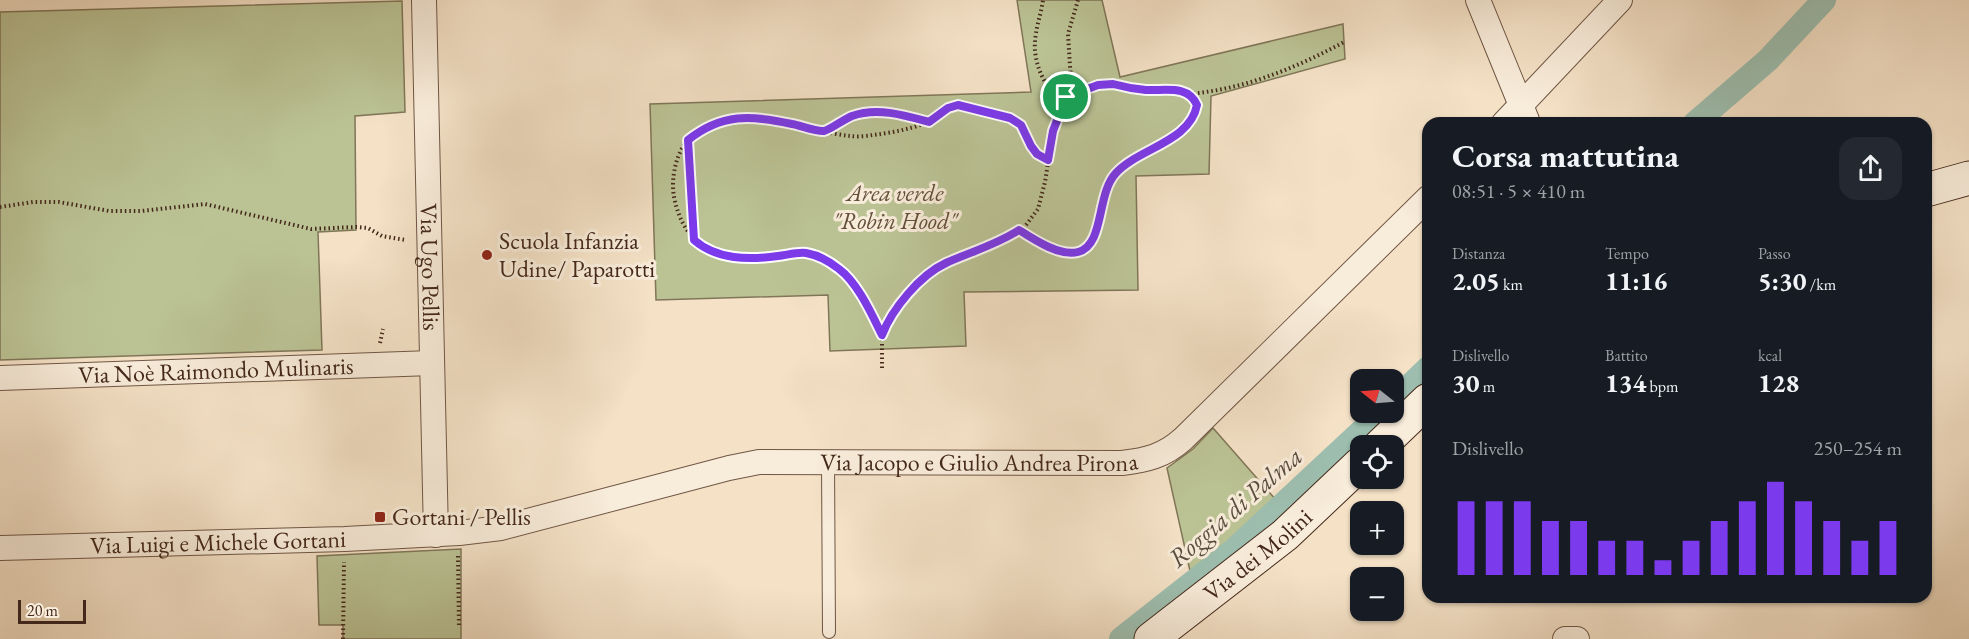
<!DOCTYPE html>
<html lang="it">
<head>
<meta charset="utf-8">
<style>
  body { margin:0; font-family:"EB Garamond",serif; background:#242831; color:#f1f3f6; height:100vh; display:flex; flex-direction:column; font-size:22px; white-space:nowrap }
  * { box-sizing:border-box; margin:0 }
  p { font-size:20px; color:#9ea1a6 }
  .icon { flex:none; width:33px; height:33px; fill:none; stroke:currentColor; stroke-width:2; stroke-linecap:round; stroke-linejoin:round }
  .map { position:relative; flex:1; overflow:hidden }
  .side { position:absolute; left:1422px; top:117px; width:510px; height:486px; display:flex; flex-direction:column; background:#171b24; border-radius:18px; box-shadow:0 2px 4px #0004 }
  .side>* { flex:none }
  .needle { width:39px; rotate:287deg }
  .buttons { position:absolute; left:1350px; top:369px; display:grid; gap:12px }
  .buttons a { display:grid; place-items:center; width:54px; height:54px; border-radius:12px; background:#171b24; box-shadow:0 2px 4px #0004; font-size:30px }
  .scale { position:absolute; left:18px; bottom:15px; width:68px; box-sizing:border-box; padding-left:6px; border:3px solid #44281a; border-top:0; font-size:16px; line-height:21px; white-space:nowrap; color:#44281a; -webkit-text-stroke:4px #f8ecda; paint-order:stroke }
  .pin { position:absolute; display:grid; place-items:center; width:51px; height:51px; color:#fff; margin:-26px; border:3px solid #fff; border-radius:50%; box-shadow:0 2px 6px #0007 }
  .round { display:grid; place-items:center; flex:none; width:63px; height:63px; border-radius:18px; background:#242831 }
  .summary { display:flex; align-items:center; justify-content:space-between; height:102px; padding:0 30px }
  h1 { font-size:33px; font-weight:700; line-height:45px }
  .metrics { display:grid; grid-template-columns:repeat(3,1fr); gap:9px; height:102px; padding:6px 30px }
  .metrics div { display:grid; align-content:center }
  .metrics b { font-size:26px; font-weight:700 }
  .metrics small { font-size:16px; font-weight:400 }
  .metrics p { font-size:16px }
  .chart { height:168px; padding:12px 30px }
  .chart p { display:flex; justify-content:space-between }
  .chart svg { width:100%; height:108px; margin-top:6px; stroke:#7c3aed; stroke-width:6 }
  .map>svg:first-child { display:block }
  .green { fill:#bbc395; stroke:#807658; stroke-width:1.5 }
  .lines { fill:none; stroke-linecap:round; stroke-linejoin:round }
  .canal { stroke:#9dbeaf; stroke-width:24 }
  .lane-casing { stroke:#705645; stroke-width:14 }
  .street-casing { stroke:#705645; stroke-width:26 }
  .secondary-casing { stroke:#44281a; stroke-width:35 }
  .path { stroke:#44281a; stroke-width:4; stroke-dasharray:1.5 3; stroke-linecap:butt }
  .lane { stroke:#f8ecda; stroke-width:12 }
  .street { stroke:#f8ecda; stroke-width:24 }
  .secondary { stroke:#f8ecda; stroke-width:33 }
  .route-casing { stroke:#fff; stroke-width:12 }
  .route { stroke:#7c3aed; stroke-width:8 }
  .poi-dot { fill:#8f2418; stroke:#f8ecda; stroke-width:2 }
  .labels { text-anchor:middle; stroke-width:6; stroke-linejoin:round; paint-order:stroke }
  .park-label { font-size:24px; font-style:italic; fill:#624f39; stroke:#f8ecda }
  .poi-label { font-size:24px; fill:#44281a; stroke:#f8ecda; text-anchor:start }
  .street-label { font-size:24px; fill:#44281a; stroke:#f8ecda }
  .water-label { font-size:26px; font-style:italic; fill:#5a4e3f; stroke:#f8ecda }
</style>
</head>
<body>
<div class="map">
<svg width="1969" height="639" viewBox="0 0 1969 639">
  <rect width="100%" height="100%" fill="#f4e1c6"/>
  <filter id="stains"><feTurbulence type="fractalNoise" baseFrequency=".00333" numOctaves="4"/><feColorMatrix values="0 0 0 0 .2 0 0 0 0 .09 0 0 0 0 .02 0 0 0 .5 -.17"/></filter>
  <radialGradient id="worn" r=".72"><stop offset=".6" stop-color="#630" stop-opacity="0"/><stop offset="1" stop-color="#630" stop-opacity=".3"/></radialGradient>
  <g class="green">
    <path d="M1017,0h85l18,77 223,-53 2,35 -134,37 -2,78 -73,2 2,114 -174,2 2,54 -136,5 -2,-56 -172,5 -6,-196 381,-12z"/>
    <path d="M402,1l3,111 -50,4 1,114 -38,2 4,118 -322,10v-348z"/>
    <path d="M1213,428l64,73 -36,33 -51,37 -23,-103 26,-19z"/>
    <path d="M461,549v90h-118v-14h-24l-2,-69z"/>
  </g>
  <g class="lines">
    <g class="canal">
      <path d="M1695,123l73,-63 56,-60"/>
      <path d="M1394,401l34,-33"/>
      <path d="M1121,639l113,-89 148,-138"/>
    </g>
    <defs>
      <path id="lane" d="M828,462l1,170"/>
      <g id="street">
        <path id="s1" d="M424,0l12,535"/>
        <path d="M1478,0l49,120"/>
        <path d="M1504,123l116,-123"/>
        <path id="s2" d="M0,378l432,-15"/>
        <path id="s3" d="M0,548l345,-9 114,-6 42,-5 228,-60 30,-6 363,1c25,-3 42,-7 61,-24l245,-241"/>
        <path d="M1565,639h12"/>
      </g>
      <g id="secondary">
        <path d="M1926,190l43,-12"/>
        <path d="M1380,446l48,-46"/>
        <path id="s4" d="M1151,639l134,-104 75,-71"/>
      </g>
    </defs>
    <use href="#lane" class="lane-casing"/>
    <use href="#street" class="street-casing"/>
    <use href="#secondary" class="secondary-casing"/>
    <g class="path">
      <path d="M1189,94c56,-5 107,-26 155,-52"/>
      <path d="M824,130c40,-24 62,-19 105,-8"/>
      <path d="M688,141l6,97"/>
      <path d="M0,207l33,-5h26l50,9h32l64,-7 106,25 45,-2 12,1 14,8 24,4"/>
      <path d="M1019,230c14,9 41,27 58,22 28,-7 19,-57 39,-79 23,-25 74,-31 81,-68 -4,-8 -9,-13 -17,-15 -11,-2 -22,0 -33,0 -16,-1 -34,-9 -50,-4 -10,2 -20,12 -30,11 -23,-1 -34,-38 -32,-56 1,-14 6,-27 8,-41"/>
      <path d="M882,335c-14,-28 -30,-63 -60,-77 -16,-8 -32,-3 -48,-1 -50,5 -89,-5 -100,-60 -3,-17 1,-38 10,-52 37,-53 117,-13 167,-9 7,1 15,0 22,-1 18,-2 37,-6 53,-12 17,-7 24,-22 45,-16 16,4 39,6 50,18 6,6 6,14 10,21 4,7 10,10 17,14"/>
      <path d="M380,343l3,-14"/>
      <path d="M882,368v-33l5,-14 22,-29 34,-28 64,-26 19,-13 12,-16 7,-27 8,-51 4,-13 8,-13 6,-23 -3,-48 10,-34"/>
      <path d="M458,556l1,71"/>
      <path d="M343,639l1,-77"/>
    </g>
    <use href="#lane" class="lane"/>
    <use href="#street" class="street"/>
    <use href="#secondary" class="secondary"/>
  </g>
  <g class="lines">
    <defs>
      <path id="route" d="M1113,84c11,3 22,5 33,6 18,1 42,-6 51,15 -7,37 -58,43 -81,68 -20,21 -11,72 -38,79 -18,5 -45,-13 -59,-22 -23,15 -49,22 -73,33 -26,12 -54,46 -64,72 -10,-20 -24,-52 -43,-66 -10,-8 -21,-14 -33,-16 -9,-1 -19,2 -28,3 -29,4 -61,4 -84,-16l-6,-100c34,-27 63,-25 104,-16 7,1 25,8 32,7 6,-1 20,-12 28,-15 25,-9 52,-1 77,6l19,-14 10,-3 52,13 11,7 10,21 6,8 11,6 5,-29 13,-34 32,-12z"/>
    </defs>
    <use href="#route" class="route-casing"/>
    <use href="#route" class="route"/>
  </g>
  <g class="poi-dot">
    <circle cx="487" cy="255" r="6"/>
    <rect x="374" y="511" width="12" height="12" rx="3"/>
  </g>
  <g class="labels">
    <g class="park-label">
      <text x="895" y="201">Area verde<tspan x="895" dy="28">"Robin Hood"</tspan></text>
    </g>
    <g class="poi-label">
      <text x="499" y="249">Scuola Infanzia<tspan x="499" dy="28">Udine/ Paparotti</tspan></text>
      <text x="392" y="525">Gortani / Pellis</text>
    </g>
    <g class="street-label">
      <text dy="8" stroke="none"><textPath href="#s1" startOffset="267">Via Ugo Pellis</textPath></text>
      <text dy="8" stroke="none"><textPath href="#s2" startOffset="216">Via Noè Raimondo Mulinaris</textPath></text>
      <text dy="8" stroke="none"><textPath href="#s3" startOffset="988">Via Jacopo e Giulio Andrea Pirona</textPath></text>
      <text dy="8" stroke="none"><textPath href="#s3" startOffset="218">Via Luigi e Michele Gortani</textPath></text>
      <text dy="8" stroke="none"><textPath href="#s4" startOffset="136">Via dei Molini</textPath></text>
    </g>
    <g class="water-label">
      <text transform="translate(1235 507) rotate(-41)" y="9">Roggia di Palma</text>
    </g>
  </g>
  <rect width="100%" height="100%" filter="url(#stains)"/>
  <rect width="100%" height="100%" fill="url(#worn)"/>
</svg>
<div class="buttons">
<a><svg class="needle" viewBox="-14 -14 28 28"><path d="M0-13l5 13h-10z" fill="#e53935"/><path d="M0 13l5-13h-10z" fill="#9ea1a6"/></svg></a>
<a><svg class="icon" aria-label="locate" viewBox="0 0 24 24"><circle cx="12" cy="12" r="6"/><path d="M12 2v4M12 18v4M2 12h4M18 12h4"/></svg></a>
<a>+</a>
<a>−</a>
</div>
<div class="scale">20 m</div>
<div class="pin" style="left:1066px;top:97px;background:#1e9e55"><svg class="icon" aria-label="arrive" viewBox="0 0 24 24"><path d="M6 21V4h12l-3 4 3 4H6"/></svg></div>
<section class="side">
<div class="summary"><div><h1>Corsa mattutina</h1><p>08:51 · 5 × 410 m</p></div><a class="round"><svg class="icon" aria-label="share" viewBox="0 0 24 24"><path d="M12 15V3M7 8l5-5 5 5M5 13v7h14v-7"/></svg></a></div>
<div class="metrics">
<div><p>Distanza</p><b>2.05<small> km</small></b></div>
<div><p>Tempo</p><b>11:16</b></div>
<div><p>Passo</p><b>5:30<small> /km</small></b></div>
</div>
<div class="metrics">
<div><p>Dislivello</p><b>30<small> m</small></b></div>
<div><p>Battito</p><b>134<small> bpm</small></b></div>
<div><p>kcal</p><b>128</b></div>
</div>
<div class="chart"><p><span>Dislivello</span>250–254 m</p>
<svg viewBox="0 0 160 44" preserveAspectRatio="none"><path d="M5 44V14M15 44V14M25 44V14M35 44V22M45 44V22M55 44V30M65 44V30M75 44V38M85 44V30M95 44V22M105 44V14M115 44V6M125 44V14M135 44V22M145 44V30M155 44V22"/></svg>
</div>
</section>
</div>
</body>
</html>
